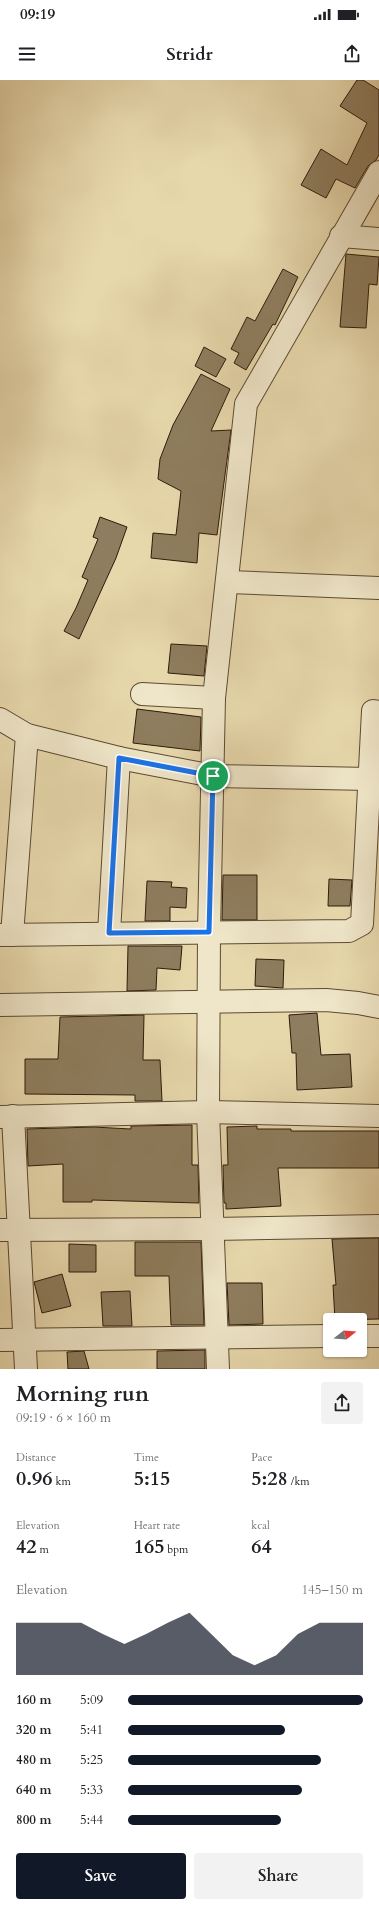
<!DOCTYPE html>
<html lang="en">
<head>
<meta charset="utf-8">
<style>
  body { margin:0; font-family:Cardo,serif; background:#f2f2f2; color:#202124; height:100vh; display:flex; flex-direction:column; font-size:15px; white-space:nowrap }
  * { box-sizing:border-box; margin:0 }
  p { font-size:13px; color:#757577 }
  .icon { flex:none; width:22px; height:22px; fill:none; stroke:currentColor; stroke-width:2; stroke-linecap:round; stroke-linejoin:round }
  .map { position:relative; height:1289px; overflow:hidden }
  .side { display:flex; flex-direction:column; background:#fff; flex:1 }
  .side>* { flex:none }
  .needle { width:26px; rotate:73deg }
  .tools { position:absolute; left:323px; top:1233px; display:grid; gap:8px }
  .tools a { display:grid; place-items:center; width:44px; height:44px; border-radius:4px; background:#fff; box-shadow:0 1px 3px #0004; font-size:20px }
  .pin { position:absolute; display:grid; place-items:center; width:34px; height:34px; color:#fff; margin:-17px; border:2px solid #fff; border-radius:50%; box-shadow:0 1px 4px #0007 }
  .round { display:grid; place-items:center; flex:none; width:42px; height:42px; border-radius:4px; background:#f2f2f2 }
  .summary { display:flex; align-items:center; justify-content:space-between; height:68px; padding:0 16px }
  h1 { font-size:22px; font-weight:700; line-height:30px }
  .metrics { display:grid; grid-template-columns:repeat(3,1fr); gap:6px; height:68px; padding:4px 16px }
  .metrics div { display:grid; align-content:center }
  .metrics b { font-size:20px; font-weight:700 }
  .metrics small { font-size:11px; font-weight:400 }
  .metrics p { font-size:11px }
  .chart { height:112px; padding:8px 16px }
  .chart p { display:flex; justify-content:space-between }
  .chart svg { width:100%; height:72px; margin-top:4px; fill:#111827; opacity:.7 }
  .primary-button { display:flex; gap:8px; margin-top:auto; padding:8px 16px }
  .primary-button a { flex:1; height:46px; border-radius:4px; background:#111827; color:#fff; font-size:16px; font-weight:700; line-height:46px; text-align:center }
  .primary-button a+a { background:#f2f2f2; color:#202124 }
  ul { padding:0 16px; list-style:none; font-size:13px }
  li { display:grid; grid-template-columns:64px 48px 1fr; align-items:center; height:30px }
  li i { height:10px; border-radius:5px; background:#111827 }
  .status { display:flex; justify-content:space-between; align-items:center; height:28px; padding:0 20px; background:#fff; direction:ltr }
  .status svg { height:11px; fill:currentColor }
  header { display:flex; justify-content:space-between; align-items:center; height:52px; padding:0 16px; background:#fff; font-size:18px; font-weight:700 }
  .map>svg:first-child { display:block }
  .building { fill:#8e7d5e; stroke:#2d1b0a }
  .lines { fill:none; stroke-linecap:round; stroke-linejoin:round }
  .street-casing { stroke:#5c4a32; stroke-width:24 }
  .street { stroke:#efe6c9; stroke-width:22 }
  .route-casing { stroke:#fff; stroke-width:8 }
  .route { stroke:#1a73e8; stroke-width:5 }
</style>
</head>
<body>
<div class="status"><b>09:19</b><svg viewBox="0 0 49 12"><path d="M0 12V9h3v3zM5 12V6h3v6zM10 12V3h3v9zM15 12V0h3v12zM26 1h20v11H26zM47 4h2v5h-2z"/></svg></div>
<header><svg class="icon" aria-label="menu" viewBox="0 0 24 24"><path d="M4 6h16M4 12h16M4 18h16"/></svg>Stridr<svg class="icon" aria-label="share" viewBox="0 0 24 24"><path d="M12 15V3M7 8l5-5 5 5M5 13v7h14v-7"/></svg></header>
<div class="map">
<svg width="379" height="1289" viewBox="0 0 379 1289">
  <rect width="100%" height="100%" fill="#e7d8ac"/>
  <filter id="stains"><feTurbulence type="fractalNoise" baseFrequency=".005" numOctaves="4"/><feColorMatrix values="0 0 0 0 .2 0 0 0 0 .09 0 0 0 0 .02 0 0 0 .5 -.17"/></filter>
  <radialGradient id="worn" r=".72"><stop offset=".6" stop-color="#630" stop-opacity="0"/><stop offset="1" stop-color="#630" stop-opacity=".3"/></radialGradient>
  <g class="building">
    <path d="M357,0h6l16,10v65l-3,5 -8,6 -13,22 -19,-9 -10,19 -25,-13 20,-36 26,16 20,-42 -27,-17z"/>
    <path d="M346,174l33,3 -2,28 -8,-1 -3,44 -26,-1z"/>
    <path d="M283,189l15,8 -23,48 -2,-1 -27,46 -12,-7 5,-10 -8,-4 16,-32 8,4z"/>
    <path d="M204,267l22,12 -10,18 -21,-11z"/>
    <path d="M201,294l29,15 -19,42 20,-1 -14,105 -18,-2 -2,30 -46,-5 2,-25 23,2 5,-44 -23,-12 2,-20 13,-34z"/>
    <path d="M100,437l27,10 -11,31 -37,81 -15,-8 12,-23 12,-28 -6,-3 16,-38 -5,-2z"/>
    <path d="M171,564l36,2 -3,30 -36,-3z"/>
    <path d="M137,629l64,8 -1,34 -67,-8z"/>
    <path d="M223,795h34v45h-35z"/>
    <path d="M329,799l23,1 -2,26h-22z"/>
    <path d="M147,801l25,1 -1,5 16,1 -1,20 -16,-1v14h-25z"/>
    <path d="M128,866h54l-2,24 -23,-2 -1,22 -29,1z"/>
    <path d="M256,879l28,1 -1,28 -28,-2z"/>
    <path d="M317,933l4,42 29,-1 2,33 -55,3 -1,-37h-4l-3,-38z"/>
    <path d="M144,935l-1,45h17l2,41h-27v-6l-110,-1v-35h33l2,-42z"/>
    <path d="M192,1045v40h6l1,38 -107,-3v2h-29v-38l-35,2 -1,-37 66,-2 38,2v-3z"/>
    <path d="M257,1046v3h34v2h88v37h-101l3,38 -55,3v-6h-2l-1,-38h5l-1,-38z"/>
    <path d="M379,1158v81l-44,1 -2,-35h3l-4,-46z"/>
    <path d="M135,1162h66l3,83h-33l-2,-49h-34z"/>
    <path d="M69,1164l27,1v27h-27z"/>
    <path d="M62,1194l9,32 -29,7 -8,-31z"/>
    <path d="M227,1203h35l1,41 -34,1z"/>
    <path d="M130,1211l2,35h-29l-2,-34z"/>
    <path d="M205,1270v19h-48v-18z"/>
    <path d="M84,1271l5,18h-21l-1,-17z"/>
  </g>
  <g class="lines">
    <defs>
      <g id="street">
        <path d="M341,156l38,3"/>
        <path d="M228,502l151,6"/>
        <path d="M142,614l72,4"/>
        <path d="M0,639l27,16 92,23 94,18 157,3"/>
        <path d="M109,853l10,-175"/>
        <path d="M0,855l349,-4 13,-7 11,-213 6,1"/>
        <path d="M12,855l15,-200"/>
        <path d="M0,925l326,-5 32,3 21,4"/>
        <path d="M13,1036l13,253"/>
        <path d="M0,1037l208,-5 171,4"/>
        <path d="M0,1150l213,-1 166,-3"/>
        <path d="M360,1256h19"/>
        <path d="M0,1260l330,-4"/>
        <path d="M218,1289l-10,-257 1,-180 5,-234 32,-294 133,-232"/>
      </g>
    </defs>
    <use href="#street" class="street-casing"/>
    <use href="#street" class="street"/>
  </g>
  <g class="lines">
    <defs>
      <path id="route" d="M119,678l94,18 -4,156 -100,1z"/>
    </defs>
    <use href="#route" class="route-casing"/>
    <use href="#route" class="route"/>
  </g>
  <rect width="100%" height="100%" filter="url(#stains)"/>
  <rect width="100%" height="100%" fill="url(#worn)"/>
</svg>
<div class="tools">
<a><svg class="needle" viewBox="-14 -14 28 28"><path d="M0-13l5 13h-10z" fill="#e53935"/><path d="M0 13l5-13h-10z" fill="#757577"/></svg></a>
</div>
<div class="pin" style="left:213px;top:696px;background:#1e9e55"><svg class="icon" aria-label="arrive" viewBox="0 0 24 24"><path d="M6 21V4h12l-3 4 3 4H6"/></svg></div>
</div>
<section class="side">
<div class="summary"><div><h1>Morning run</h1><p>09:19 · 6 × 160 m</p></div><a class="round"><svg class="icon" aria-label="share" viewBox="0 0 24 24"><path d="M12 15V3M7 8l5-5 5 5M5 13v7h14v-7"/></svg></a></div>
<div class="metrics">
<div><p>Distance</p><b>0.96<small> km</small></b></div>
<div><p>Time</p><b>5:15</b></div>
<div><p>Pace</p><b>5:28<small> /km</small></b></div>
</div>
<div class="metrics">
<div><p>Elevation</p><b>42<small> m</small></b></div>
<div><p>Heart rate</p><b>165<small> bpm</small></b></div>
<div><p>kcal</p><b>64</b></div>
</div>
<div class="chart"><p><span>Elevation</span>145–150 m</p>
<svg viewBox="0 0 160 44" preserveAspectRatio="none"><path d="M0 44V12L10 12L20 12L30 12L40 19L50 25L60 19L70 12L80 6L90 19L100 32L110 38L120 32L130 19L140 12L150 12L160 12V44z"/></svg>
</div>
<ul>
<li><b>160 m</b>5:09<i style="width:100%"></i></li>
<li><b>320 m</b>5:41<i style="width:67%"></i></li>
<li><b>480 m</b>5:25<i style="width:82%"></i></li>
<li><b>640 m</b>5:33<i style="width:74%"></i></li>
<li><b>800 m</b>5:44<i style="width:65%"></i></li>
</ul>
<div class="primary-button"><a>Save</a><a>Share</a></div>
</section>
</body>
</html>
